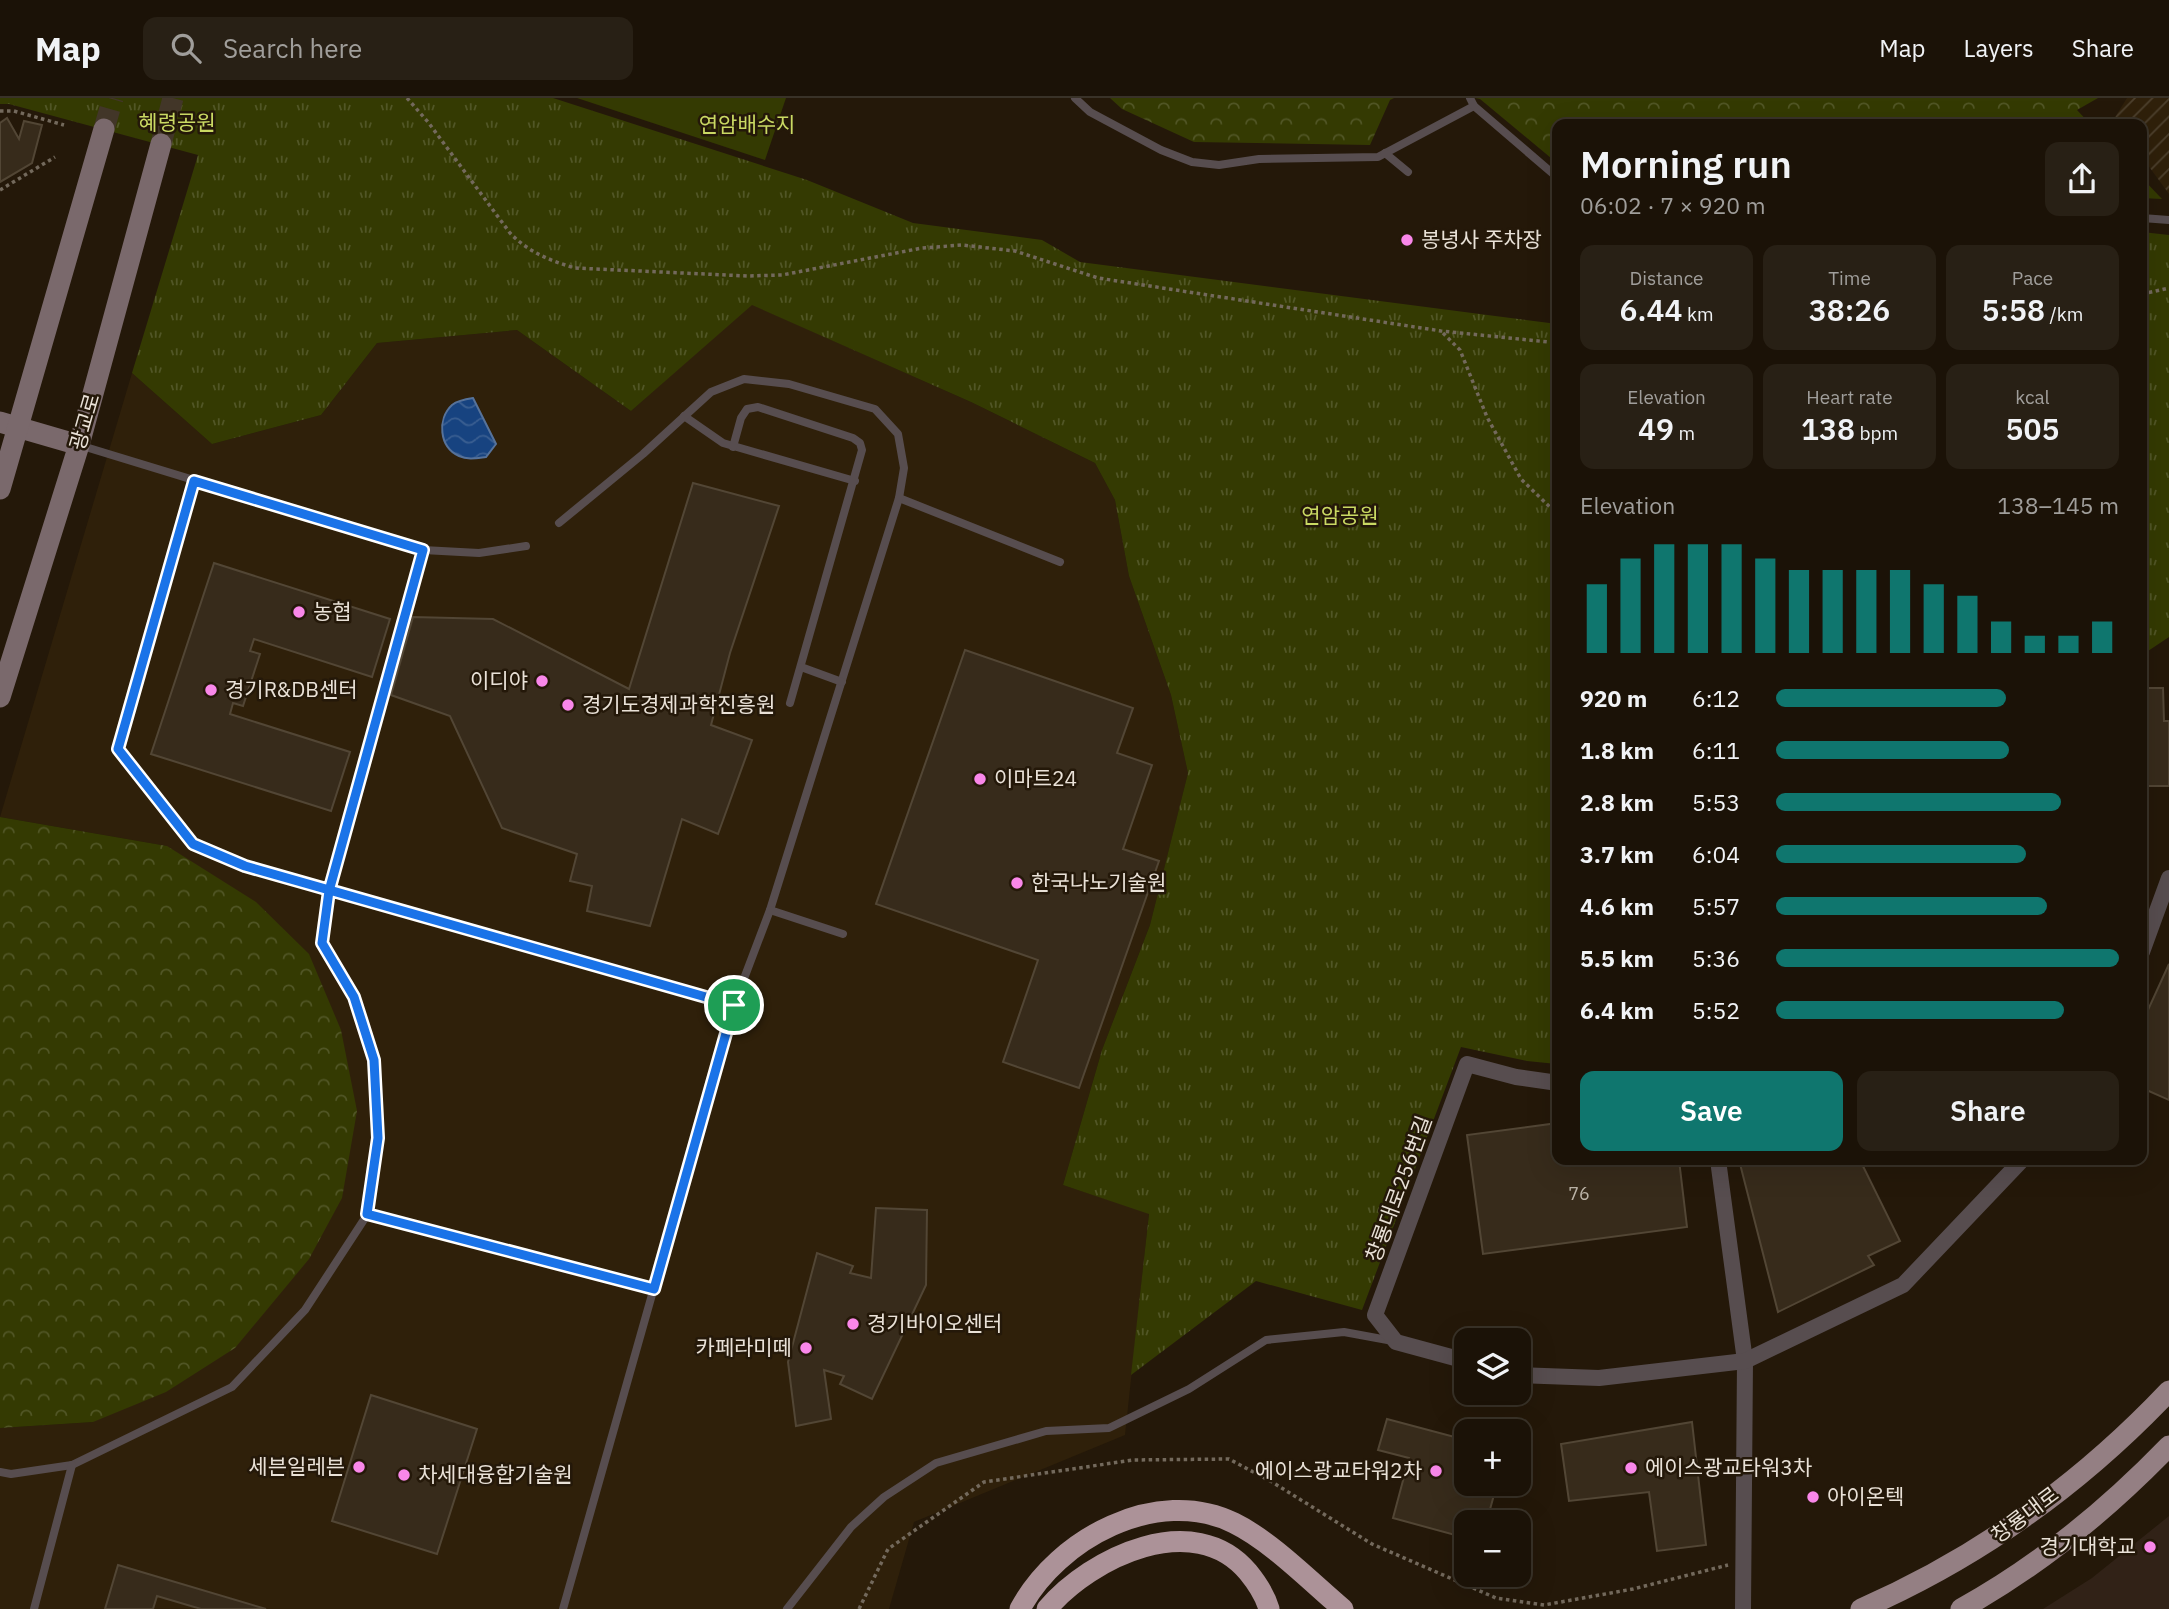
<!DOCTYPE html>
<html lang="en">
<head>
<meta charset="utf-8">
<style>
  body { margin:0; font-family:"IBM Plex Sans","Noto Sans KR",sans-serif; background:#282015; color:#f1f3f6; height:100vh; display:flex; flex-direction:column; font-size:26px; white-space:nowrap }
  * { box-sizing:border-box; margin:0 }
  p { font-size:23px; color:#a09e9b }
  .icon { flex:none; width:38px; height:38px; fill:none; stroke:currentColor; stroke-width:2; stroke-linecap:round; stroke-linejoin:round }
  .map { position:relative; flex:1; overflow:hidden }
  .panel { position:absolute; left:1552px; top:21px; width:595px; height:1046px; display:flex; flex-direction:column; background:#1b1207; border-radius:14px; box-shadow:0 7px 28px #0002,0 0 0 2px #393228 }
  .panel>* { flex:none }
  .buttons { position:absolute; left:1454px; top:1230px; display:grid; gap:14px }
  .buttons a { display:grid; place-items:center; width:77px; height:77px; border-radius:14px; background:#1b1207; box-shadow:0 7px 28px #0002,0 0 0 2px #393228; font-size:35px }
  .pin { position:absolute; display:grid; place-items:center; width:60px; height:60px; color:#fff; margin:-30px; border:4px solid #fff; border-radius:50%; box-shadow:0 2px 7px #0007 }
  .round { display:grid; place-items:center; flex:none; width:74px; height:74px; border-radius:14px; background:#282015 }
  .headline { display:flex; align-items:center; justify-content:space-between; height:119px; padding:0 28px }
  h1 { font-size:38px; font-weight:600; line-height:52px }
  .stats { display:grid; grid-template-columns:repeat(3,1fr); gap:10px; height:119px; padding:7px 28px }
  .stats div { display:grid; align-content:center; border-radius:14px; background:#282015; text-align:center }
  .stats b { font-size:30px; font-weight:600 }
  .stats small { font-size:19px; font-weight:400 }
  .stats p { font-size:19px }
  .chart { height:196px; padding:14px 28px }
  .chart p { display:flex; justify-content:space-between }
  .chart svg { width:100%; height:126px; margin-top:7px; stroke:#0f766e; stroke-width:6 }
  .cta { display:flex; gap:14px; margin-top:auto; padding:14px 28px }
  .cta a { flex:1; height:80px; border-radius:14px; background:#0f766e; color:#fff; font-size:28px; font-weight:600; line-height:80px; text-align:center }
  .cta a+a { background:#282015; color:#f1f3f6 }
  ul { padding:0 28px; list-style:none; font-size:23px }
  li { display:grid; grid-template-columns:112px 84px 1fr; align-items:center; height:52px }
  li i { height:18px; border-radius:9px; background:#0f766e }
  header { display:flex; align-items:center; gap:42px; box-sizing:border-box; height:98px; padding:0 35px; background:#1b1207; border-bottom:2px solid #393228 }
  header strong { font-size:33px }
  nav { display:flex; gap:38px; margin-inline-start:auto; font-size:24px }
  .search { width:490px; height:63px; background:#282015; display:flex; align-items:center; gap:18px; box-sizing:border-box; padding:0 24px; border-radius:14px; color:#a09e9b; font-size:26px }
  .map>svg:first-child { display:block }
  .built { fill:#2f200a }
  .industrial { fill:url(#industrial-furrows) }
  .education { fill:#312217 }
  .forest { fill:url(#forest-crowns) }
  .park { fill:url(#park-tufts) }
  .garden { fill:#343a02 }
  .water { fill:url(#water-waves); stroke:#56729a; stroke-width:2 }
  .building { fill:#372b1b; stroke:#524635; stroke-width:2 }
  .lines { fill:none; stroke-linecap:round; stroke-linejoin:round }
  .secondary-tunnel { stroke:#423628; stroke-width:21; stroke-dasharray:21 10; stroke-linecap:butt }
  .path { stroke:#73695c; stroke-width:3.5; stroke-dasharray:3.5 3.5; stroke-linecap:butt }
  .lane { stroke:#574d4f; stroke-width:8 }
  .street { stroke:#574d4f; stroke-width:16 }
  .secondary { stroke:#7a696c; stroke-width:21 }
  .primary { stroke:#947f83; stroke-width:21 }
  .highway { stroke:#ac9298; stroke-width:21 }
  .route-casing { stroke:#fff; stroke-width:14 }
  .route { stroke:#1a73e8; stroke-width:9 }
  .poi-dot { fill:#f987e9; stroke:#241809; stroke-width:2.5 }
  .labels { text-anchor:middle; stroke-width:5; stroke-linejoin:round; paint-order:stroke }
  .number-label { font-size:18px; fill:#bcb4a8 }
  .park-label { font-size:21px; fill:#cad963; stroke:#241809 }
  .poi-label { font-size:21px; fill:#e9e1d7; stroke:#241809; text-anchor:start }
  .street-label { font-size:21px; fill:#e9e1d7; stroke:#241809 }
</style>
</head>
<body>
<header>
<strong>Map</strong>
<div class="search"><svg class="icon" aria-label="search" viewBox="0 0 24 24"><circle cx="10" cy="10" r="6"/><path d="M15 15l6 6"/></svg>Search here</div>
<nav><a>Map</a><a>Layers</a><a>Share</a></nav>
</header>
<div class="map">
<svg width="2169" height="1511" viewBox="0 0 2169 1511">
  <defs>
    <pattern id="industrial-furrows" width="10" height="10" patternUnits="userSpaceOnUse" patternTransform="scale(1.75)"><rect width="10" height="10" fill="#2f200a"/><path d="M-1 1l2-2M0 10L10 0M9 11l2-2" fill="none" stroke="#4d402d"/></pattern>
    <pattern id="forest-crowns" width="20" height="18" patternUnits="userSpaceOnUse" patternTransform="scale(1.75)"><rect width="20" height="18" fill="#343a02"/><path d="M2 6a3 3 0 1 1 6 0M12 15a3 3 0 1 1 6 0" fill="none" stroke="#515626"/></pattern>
    <pattern id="park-tufts" width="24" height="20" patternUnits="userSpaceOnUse" patternTransform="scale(1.75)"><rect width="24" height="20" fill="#343a02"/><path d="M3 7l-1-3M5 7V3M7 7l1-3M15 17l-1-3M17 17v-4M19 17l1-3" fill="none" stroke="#515626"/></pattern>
    <pattern id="water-waves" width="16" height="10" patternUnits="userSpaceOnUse" patternTransform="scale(1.75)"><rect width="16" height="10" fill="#174380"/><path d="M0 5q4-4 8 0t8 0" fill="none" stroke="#395e91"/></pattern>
  </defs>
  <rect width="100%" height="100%" fill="#241809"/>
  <path class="built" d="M751,206l220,98 124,61 20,37 14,76 42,119 17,78 -38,152 -48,125 -39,135 86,28 -24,222 -211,87 -25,87h-889v-181l93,-6 74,-576 -167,-29 132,-444 80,71 109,-29 56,-72 140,-13 114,81z"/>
  <path class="industrial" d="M2127,0h42v96l-27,-37v-33h-24l-4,-5z"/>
  <path class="education" d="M2169,1418v93h-126l49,-31z"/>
  <g class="forest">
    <path d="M1110,0h284l-4,2 -20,45 -176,-3 -72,-33z"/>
    <path d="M1475,0h623l-21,12 13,14h-532l-1,39 -77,-64z"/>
    <path d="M2142,80l20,21 -20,-1z"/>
    <path d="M0,719l167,29 89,56 53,52 32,76 16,81 -15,87 -33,61 -74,89 -69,44 -73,30 -93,6z"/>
  </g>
  <g class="park">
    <path d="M0,0h553l254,82 106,43 129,17 38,22 477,62v740l-30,-3 -66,-14 -99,263 -106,-29 -125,94 18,-161 -86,-29 39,-135 48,-125 38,-152 -17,-78 -42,-119 -14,-76 -20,-37 -124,-61 -219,-97 -121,106 -114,-81 -140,13 -56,72 -109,29 -80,-71 66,-218 -189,-51h-9z"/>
    <path d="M2142,134l27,3v402l-27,18z"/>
  </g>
  <path class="garden" d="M577,0h209l-21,62z"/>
  <path class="water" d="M473,300l23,46 -10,13c-9,1 -18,3 -27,-1 -20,-9 -22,-37 -7,-51 5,-4 14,-6 21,-7z"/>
  <g class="building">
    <path d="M7,20l12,21 5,-18 18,4 -10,38 -32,19v-59z"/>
    <path d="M693,385l86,23 -49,147 -19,72 41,15 -34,94 -36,-15 -32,107 -63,-15 5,-25 -22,-5 7,-27 -75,-26 -52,-112 -59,-21 22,-78 80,2 136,70z"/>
    <path d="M214,465l176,56 -18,58 -118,-38 -4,12 10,3 -17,52 -10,-3 -3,11 120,38 -19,59 -180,-57z"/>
    <path d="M965,552l168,58 -16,45 35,12 -29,84 36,12 -80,227 -76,-26 35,-102 -162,-56z"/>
    <path d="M2142,590h21l1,33h5v65h-27z"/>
    <path d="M2169,866v136l-27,-12v-65z"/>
    <path d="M1558,1025v37h121l8,67 -204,27 -16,-119z"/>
    <path d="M1739,1062h121l40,81 -32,15 6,9 -96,47z"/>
    <path d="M876,1110l51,2 -1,75 -54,114 -32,-15 4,-8 -20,-6 7,49 -35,7 -8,-64 29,-109 36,13 -3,7 21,5z"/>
    <path d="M371,1297l106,34 -40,125 -105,-33z"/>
    <path d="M1387,1321l79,21v44h31l-8,29 21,5 -1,4h-43v16l-73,-20 16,-60 -31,-8z"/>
    <path d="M1692,1324l14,123 -49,6 -8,-59 -80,9 -8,-57z"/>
    <path d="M118,1467l148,44h-65l-44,-13 -4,13h-48z"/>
  </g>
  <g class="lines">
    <g class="secondary-tunnel">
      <path d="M104,31l9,-31"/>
      <path d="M161,46l12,-46"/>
    </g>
    <g class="path">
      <path d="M407,0l21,24 82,111c18,19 41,28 65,35l172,8 35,-1 140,-27 40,-3 53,6 83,27 343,53 117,12"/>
      <path d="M0,13h14l50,14"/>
      <path d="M0,92l55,-33"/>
      <path d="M2142,196l27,-6"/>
      <path d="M1443,235l17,17 27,67 34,62 37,36"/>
      <path d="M859,1511l29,-60 96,-67 149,-22 96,-1 43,23 100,62 124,54 48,7 89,-16 95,-24"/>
    </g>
    <g class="lane">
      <path d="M1075,0l15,14 71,38 31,12 27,3 40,-6 119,-2 96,-51"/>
      <path d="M1470,0l4,8 84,72"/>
      <path d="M1385,55l23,19"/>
      <path d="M2142,120l27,2"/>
      <path d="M684,318l39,27 132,38"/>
      <path d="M79,347l344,105 56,3 47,-7"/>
      <path d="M733,349l8,-29 6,-9 11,-2 95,31 7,5 2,7 -72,253"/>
      <path d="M193,383l-75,268 75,95 52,22 489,139"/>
      <path d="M899,400l161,64"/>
      <path d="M559,425l84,-69 68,-62 33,-13 45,5 86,25 23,25 6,34 -5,30 -129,412 -36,95 -171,604"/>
      <path d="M801,569l41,15"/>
      <path d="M770,812l73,24"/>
      <path d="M367,1117l287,74"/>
      <path d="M0,1374l11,2 61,-9 160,-78 73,-77 62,-95 11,-77 -4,-78 -20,-63 -32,-54 7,-52 94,-341"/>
      <path d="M34,1511l38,-144"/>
      <path d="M787,1511l64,-82 33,-30 52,-34 110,-32 63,-3 80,-39 77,-49 78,-8 49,9"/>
    </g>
    <g class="street">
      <path d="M2142,854l27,-74"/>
      <path d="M1718,1062l27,201 -2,248"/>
      <path d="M1466,1263l-70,-19 -21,-27 92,-251 49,13 42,6"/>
      <path d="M1519,1277l80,3 146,-17 158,-76 119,-125"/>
    </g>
    <g class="secondary">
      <path d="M0,324l79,23"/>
      <path d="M0,391l104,-360"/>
      <path d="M0,599l79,-252 82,-301"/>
    </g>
    <g class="primary">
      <path d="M1861,1511c119,-52 219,-124 308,-218"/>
      <path d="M1961,1511c76,-42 148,-101 208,-163"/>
    </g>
    <g class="highway">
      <path d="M1020,1511c37,-70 137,-124 214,-86 37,18 77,59 109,86"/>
      <path d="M1047,1511c44,-52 147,-101 201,-37 9,11 17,23 21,37"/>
    </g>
  </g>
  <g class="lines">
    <defs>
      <path id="route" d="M734,907l-489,-139 -52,-22 -75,-95 76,-268 229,69 -94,341 -7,52 32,54 20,63 4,78 -11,76 287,75 80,-284"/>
    </defs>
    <use href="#route" class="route-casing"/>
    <use href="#route" class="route"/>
  </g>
  <g class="poi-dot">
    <circle cx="1407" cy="142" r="7"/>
    <circle cx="299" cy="514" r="7"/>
    <circle cx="542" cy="583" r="7"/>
    <circle cx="211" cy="592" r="7"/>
    <circle cx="568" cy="607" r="7"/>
    <circle cx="980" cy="681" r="7"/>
    <circle cx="1017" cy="785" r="7"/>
    <circle cx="853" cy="1226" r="7"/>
    <circle cx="806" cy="1250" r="7"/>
    <circle cx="359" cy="1369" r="7"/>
    <circle cx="1631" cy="1370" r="7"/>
    <circle cx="1436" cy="1373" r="7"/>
    <circle cx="404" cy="1377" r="7"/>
    <circle cx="1813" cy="1399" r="7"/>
    <circle cx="2150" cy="1449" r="7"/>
  </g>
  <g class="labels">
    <g class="number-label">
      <text x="1579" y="1102">76</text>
    </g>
    <g class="park-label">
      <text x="177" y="32">혜령공원</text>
      <text x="747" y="34">연암배수지</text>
      <text x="1340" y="425">연암공원</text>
    </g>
    <g class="poi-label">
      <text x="1421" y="149">봉녕사 주차장</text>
      <text x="313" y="521">농협</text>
      <text x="528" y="590" text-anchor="end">이디야</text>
      <text x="225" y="599">경기R&amp;DB센터</text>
      <text x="582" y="614">경기도경제과학진흥원</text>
      <text x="994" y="688">이마트24</text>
      <text x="1031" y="792">한국나노기술원</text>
      <text x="867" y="1233">경기바이오센터</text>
      <text x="792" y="1257" text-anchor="end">카페라미떼</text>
      <text x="345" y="1376" text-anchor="end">세븐일레븐</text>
      <text x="1645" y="1377">에이스광교타워3차</text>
      <text x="1422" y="1380" text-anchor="end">에이스광교타워2차</text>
      <text x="418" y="1384">차세대융합기술원</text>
      <text x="1827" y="1406">아이온텍</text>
      <text x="2136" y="1456" text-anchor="end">경기대학교</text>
    </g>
    <g class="street-label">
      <text transform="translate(85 324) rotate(-74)" y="7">광교로</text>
      <text transform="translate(1399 1091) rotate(-70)" y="7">창룡대로256번길</text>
      <text transform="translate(2025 1417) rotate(-37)" y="7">창룡대로</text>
    </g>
  </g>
</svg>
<div class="buttons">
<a><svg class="icon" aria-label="layers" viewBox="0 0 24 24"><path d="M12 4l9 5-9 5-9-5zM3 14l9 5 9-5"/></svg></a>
<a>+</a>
<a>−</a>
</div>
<div class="pin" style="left:734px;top:907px;background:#1e9e55"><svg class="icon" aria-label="arrive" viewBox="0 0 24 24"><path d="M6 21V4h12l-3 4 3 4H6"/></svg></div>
<section class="panel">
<div class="headline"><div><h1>Morning run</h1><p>06:02 · 7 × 920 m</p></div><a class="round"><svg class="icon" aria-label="share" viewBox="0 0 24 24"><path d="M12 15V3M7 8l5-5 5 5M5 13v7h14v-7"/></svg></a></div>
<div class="stats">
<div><p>Distance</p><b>6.44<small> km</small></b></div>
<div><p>Time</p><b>38:26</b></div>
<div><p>Pace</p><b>5:58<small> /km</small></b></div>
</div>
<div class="stats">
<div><p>Elevation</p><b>49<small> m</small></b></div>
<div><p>Heart rate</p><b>138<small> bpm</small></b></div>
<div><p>kcal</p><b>505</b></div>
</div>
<div class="chart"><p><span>Elevation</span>138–145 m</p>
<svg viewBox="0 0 160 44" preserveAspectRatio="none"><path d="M5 44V20M15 44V11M25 44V6M35 44V6M45 44V6M55 44V11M65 44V15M75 44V15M85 44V15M95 44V15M105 44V20M115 44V24M125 44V33M135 44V38M145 44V38M155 44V33"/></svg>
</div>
<ul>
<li><b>920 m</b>6:12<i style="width:67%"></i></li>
<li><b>1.8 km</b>6:11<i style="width:68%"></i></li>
<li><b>2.8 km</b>5:53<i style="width:83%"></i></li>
<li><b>3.7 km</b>6:04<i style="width:73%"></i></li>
<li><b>4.6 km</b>5:57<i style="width:79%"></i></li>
<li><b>5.5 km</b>5:36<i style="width:100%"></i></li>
<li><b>6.4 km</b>5:52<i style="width:84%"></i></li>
</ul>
<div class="cta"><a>Save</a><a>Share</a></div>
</section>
</div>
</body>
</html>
